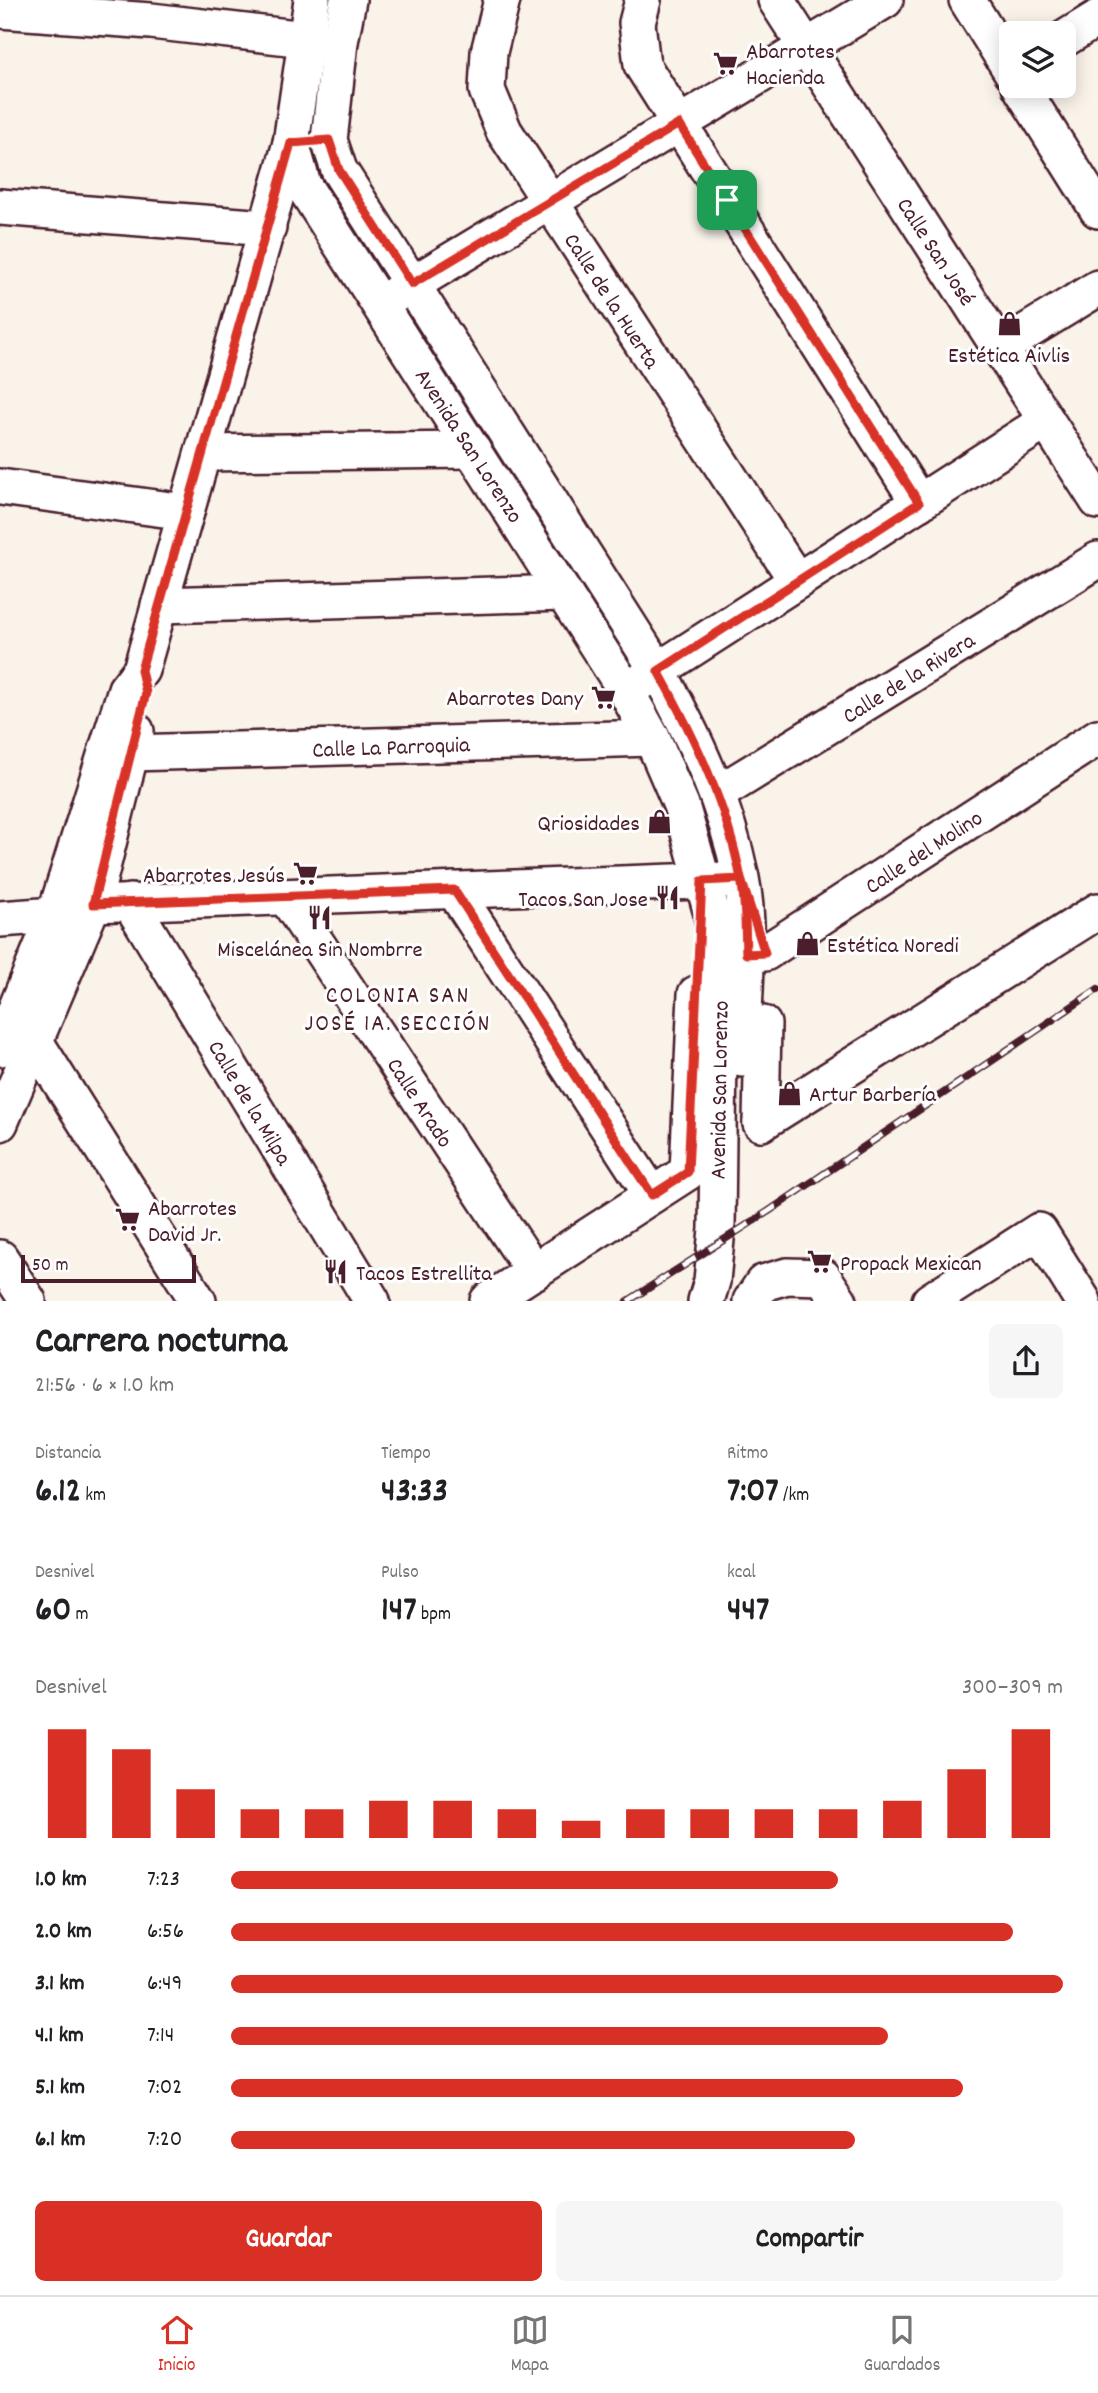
<!DOCTYPE html>
<html lang="es">
<head>
<meta charset="utf-8">
<style>
  body { margin:0; font-family:Dekko,sans-serif; background:#f6f6f6; color:#202124; height:100vh; display:flex; flex-direction:column; font-size:26px; white-space:nowrap }
  * { box-sizing:border-box; margin:0 }
  p { font-size:23px; color:#757577 }
  .icon { flex:none; width:38px; height:38px; fill:none; stroke:currentColor; stroke-width:2; stroke-linecap:round; stroke-linejoin:round }
  .map { position:relative; height:1301px; overflow:hidden }
  .details { display:flex; flex-direction:column; background:#fff; flex:1 }
  .details>* { flex:none }
  .fabs { position:absolute; left:999px; top:21px; display:grid; gap:14px }
  .fabs a { display:grid; place-items:center; width:77px; height:77px; border-radius:10px; background:#fff; box-shadow:0 4px 18px #0003; font-size:35px }
  .scale { position:absolute; left:21px; bottom:18px; width:175px; box-sizing:border-box; padding-left:7px; border:4px solid #4a1f2b; border-top:0; font-size:19px; line-height:24px; white-space:nowrap; color:#4a1f2b; -webkit-text-stroke:5px #fff; paint-order:stroke }
  .pin { position:absolute; display:grid; place-items:center; width:60px; height:60px; color:#fff; margin:-30px; border-radius:14px; box-shadow:0 4px 10px #0006 }
  .round { display:grid; place-items:center; flex:none; width:74px; height:74px; border-radius:10px; background:#f6f6f6 }
  .head { display:flex; align-items:center; justify-content:space-between; height:119px; padding:0 35px }
  h1 { font-size:38px; font-weight:700; line-height:52px }
  .metrics { display:grid; grid-template-columns:repeat(3,1fr); gap:10px; height:119px; padding:7px 35px }
  .metrics div { display:grid; align-content:center }
  .metrics b { font-size:35px; font-weight:700 }
  .metrics small { font-size:19px; font-weight:400 }
  .metrics p { font-size:19px }
  .chart { height:196px; padding:14px 35px }
  .chart p { display:flex; justify-content:space-between }
  .chart svg { width:100%; height:126px; margin-top:7px; stroke:#d93025; stroke-width:6 }
  .button { display:flex; gap:14px; margin-top:auto; padding:14px 35px }
  .button a { flex:1; height:80px; border-radius:10px; background:#d93025; color:#fff; font-size:28px; font-weight:700; line-height:80px; text-align:center }
  .button a+a { background:#f6f6f6; color:#202124 }
  ul { padding:0 35px; list-style:none; font-size:23px }
  li { display:grid; grid-template-columns:112px 84px 1fr; align-items:center; height:52px }
  li i { height:18px; border-radius:9px; background:#d93025 }
  .tabs { display:flex; justify-content:space-around; align-items:center; height:98px; border-top:2px solid #e0e0e0; background:#fff; font-size:19px; color:#757577 }
  .tabs a { display:grid; justify-items:center; gap:4px }
  .tabs .active { color:#d93025 }
  .map>svg:first-child { display:block }
  .lines { fill:none; stroke-linecap:round; stroke-linejoin:round }
  .minor-casing { stroke:#4a1f2b; stroke-width:40 }
  .minor { stroke:#fff; stroke-width:35 }
  .rail-casing { stroke:#4a1f2b; stroke-width:8 }
  .rail { stroke:#fff; stroke-width:5; stroke-dasharray:16; stroke-linecap:butt }
  .route-casing { stroke:#fff; stroke-width:14 }
  .route { stroke:#d93025; stroke-width:9 }
  .labels { text-anchor:middle; stroke-width:6; stroke-linejoin:round; paint-order:stroke }
  .poi-label { font-size:23px; fill:#4a1f2b; stroke:#fff; text-anchor:start }
  .street-label { font-size:23px; fill:#4a1f2b; stroke:#fff }
  .neighbourhood-label { font-size:24px; letter-spacing:2px; fill:#4a1f2b; stroke:#fff }
</style>
</head>
<body>
<div class="map">
<svg width="1098" height="1301" viewBox="0 0 1098 1301">
  <rect width="100%" height="100%" fill="#f9f3ea"/>
  <filter id="ink" filterUnits="userSpaceOnUse"><feTurbulence type="fractalNoise" baseFrequency=".0143" numOctaves="2"/><feDisplacementMap in="SourceGraphic" scale="14" xChannelSelector="R" yChannelSelector="G"/><feConvolveMatrix kernelMatrix="1 2 1 2 8 2 1 2 1" color-interpolation-filters="sRGB"/></filter>
  <g filter="url(#ink)">
    <g class="lines">
      <defs>
        <g id="minor">
          <path d="M312,0l-21,143 12,42 323,506 26,47 29,67 30,105 9,43 -3,276 -5,52 -6,20"/>
          <path d="M348,0l-8,42 -11,98 10,30 319,501c36,65 68,133 83,207 11,54 2,125 1,181"/>
          <path d="M502,0l-13,52 -2,38 17,41 293,450"/>
          <path d="M643,0l-6,23 5,42 277,438"/>
          <path d="M776,0l322,501"/>
          <path d="M967,0l45,72"/>
          <path d="M0,10l151,11 154,18"/>
          <path d="M1064,39l34,-21"/>
          <path d="M1020,86l78,124"/>
          <path d="M0,207l268,21"/>
          <path d="M391,297l494,-297"/>
          <path d="M1000,348l98,-60"/>
          <path d="M203,453l270,-3"/>
          <path d="M0,487l186,25"/>
          <path d="M159,605l405,-12"/>
          <path d="M637,684l409,-263"/>
          <path d="M130,753l522,-15"/>
          <path d="M717,794l381,-234"/>
          <path d="M454,890l198,305"/>
          <path d="M286,897l248,375"/>
          <path d="M130,902l242,399"/>
          <path d="M0,919l55,-4 38,-11 633,-24"/>
          <path d="M746,954l19,-1 333,-216"/>
          <path d="M34,1040l164,261"/>
          <path d="M0,1048l55,-133 71,-226 15,-19 150,-527"/>
          <path d="M0,1123l93,-219 43,-173"/>
          <path d="M761,1123l2,-99"/>
          <path d="M761,1123l337,-212"/>
          <path d="M0,1258l28,43"/>
          <path d="M488,1301l200,-129 8,-178"/>
          <path d="M751,1301l12,-18 24,-7 36,1 16,24"/>
          <path d="M930,1301l109,-70 44,70"/>
        </g>
      </defs>
      <use href="#minor" class="minor-casing"/>
      <use href="#minor" class="minor"/>
      <defs>
        <path id="rail" d="M628,1301l141,-90 329,-222"/>
      </defs>
      <use href="#rail" class="rail-casing"/>
      <use href="#rail" class="rail"/>
    </g>
  </g>
  <g class="lines" filter="url(#ink)">
    <defs>
      <path id="route" d="M727,200l-48,-76 -267,160 -73,-114 -10,-30 -38,3 -150,527 5,23 -53,211 361,-14 198,305 36,-23 14,-291 39,-2 24,74 -19,1c-1,-25 0,-51 -5,-75 -14,-74 -47,-143 -83,-208l261,-168 -192,-303"/>
    </defs>
    <use href="#route" class="route-casing"/>
    <use href="#route" class="route"/>
  </g>
  <defs>
    <symbol id="supermarket-bare" viewBox="-9 -9 18 18"><path d="M-6-5.5h2.5l.6 2H6L4.5 2H-2.5L-4.4-4H-6ZM-1.5 3.2a1.3 1.3 0 1 0 .1 0ZM3 3.2a1.3 1.3 0 1 0 .1 0Z" fill="#4a1f2b" stroke="#fff" stroke-width="2.5" paint-order="stroke"/></symbol>
    <symbol id="shop-bare" viewBox="-9 -9 18 18"><path d="M-5-2.5h2.3a2.7 3.5 0 0 1 5.4 0H5L5.5 6h-11ZM-1.5-2.5h3a1.5 2.3 0 0 0-3 0Z" fill="#4a1f2b" stroke="#fff" stroke-width="2.5" paint-order="stroke"/></symbol>
    <symbol id="restaurant-bare" viewBox="-9 -9 18 18"><path d="M-5-6h1v4h1v-4h1v4h1v-4h1v5L-1.5 .5V6h-2V.5L-5-1ZM5-6V6H3V1.5H1.5Q1.5-4 5-6Z" fill="#4a1f2b" stroke="#fff" stroke-width="2.5" paint-order="stroke"/></symbol>
  </defs>
  <g fill-rule="evenodd">
    <use href="#supermarket-bare" x="708" y="46" width="35" height="35"/>
    <use href="#shop-bare" x="992" y="306" width="35" height="35"/>
    <use href="#supermarket-bare" x="586" y="680" width="35" height="35"/>
    <use href="#shop-bare" x="642" y="804" width="35" height="35"/>
    <use href="#supermarket-bare" x="288" y="856" width="35" height="35"/>
    <use href="#restaurant-bare" x="650" y="880" width="35" height="35"/>
    <use href="#restaurant-bare" x="302" y="900" width="35" height="35"/>
    <use href="#shop-bare" x="790" y="926" width="35" height="35"/>
    <use href="#shop-bare" x="772" y="1076" width="35" height="35"/>
    <use href="#supermarket-bare" x="110" y="1202" width="35" height="35"/>
    <use href="#supermarket-bare" x="802" y="1244" width="35" height="35"/>
    <use href="#restaurant-bare" x="318" y="1254" width="35" height="35"/>
  </g>
  <g class="labels">
    <g class="poi-label">
      <text x="746" y="58">Abarrotes<tspan x="746" dy="26">Hacienda</tspan></text>
      <text x="1009" y="362" text-anchor="middle">Estética Aivlis</text>
      <text x="583" y="705" text-anchor="end">Abarrotes Dany</text>
      <text x="640" y="830" text-anchor="end">Qriosidades</text>
      <text x="285" y="882" text-anchor="end">Abarrotes Jesús</text>
      <text x="648" y="906" text-anchor="end">Tacos San Jose</text>
      <text x="827" y="952">Estética Noredi</text>
      <text x="320" y="956" text-anchor="middle">Miscelánea Sin Nombrre</text>
      <text x="809" y="1101">Artur Barbería</text>
      <text x="148" y="1215">Abarrotes<tspan x="148" dy="26">David Jr.</tspan></text>
      <text x="840" y="1270">Propack Mexican</text>
      <text x="356" y="1280">Tacos Estrellita</text>
    </g>
    <g class="street-label">
      <text transform="translate(937 251) rotate(57)" y="8">Calle San José</text>
      <text transform="translate(613 300) rotate(57)" y="8">Calle de la Huerta</text>
      <text transform="translate(470 445) rotate(57)" y="8">Avenida San Lorenzo</text>
      <text transform="translate(908 677) rotate(-32)" y="8">Calle de la Rivera</text>
      <text transform="translate(391 746) rotate(-2)" y="8">Calle La Parroquia</text>
      <text transform="translate(923 851) rotate(-33)" y="8">Calle del Molino</text>
      <text transform="translate(718 1090) rotate(-89)" y="8">Avenida San Lorenzo</text>
      <text transform="translate(251 1102) rotate(59)" y="8">Calle de la Milpa</text>
      <text transform="translate(421 1102) rotate(57)" y="8">Calle Arado</text>
    </g>
    <g class="neighbourhood-label">
      <text x="398" y="1002">COLONIA SAN<tspan x="398" dy="28">JOSÉ 1A. SECCIÓN</tspan></text>
    </g>
  </g>
</svg>
<div class="fabs">
<a><svg class="icon" aria-label="layers" viewBox="0 0 24 24"><path d="M12 4l9 5-9 5-9-5zM3 14l9 5 9-5"/></svg></a>
</div>
<div class="scale">50 m</div>
<div class="pin" style="left:727px;top:200px;background:#1e9e55"><svg class="icon" aria-label="arrive" viewBox="0 0 24 24"><path d="M6 21V4h12l-3 4 3 4H6"/></svg></div>
</div>
<section class="details">
<div class="head"><div><h1>Carrera nocturna</h1><p>21:56 · 6 × 1.0 km</p></div><a class="round"><svg class="icon" aria-label="share" viewBox="0 0 24 24"><path d="M12 15V3M7 8l5-5 5 5M5 13v7h14v-7"/></svg></a></div>
<div class="metrics">
<div><p>Distancia</p><b>6.12<small> km</small></b></div>
<div><p>Tiempo</p><b>43:33</b></div>
<div><p>Ritmo</p><b>7:07<small> /km</small></b></div>
</div>
<div class="metrics">
<div><p>Desnivel</p><b>60<small> m</small></b></div>
<div><p>Pulso</p><b>147<small> bpm</small></b></div>
<div><p>kcal</p><b>447</b></div>
</div>
<div class="chart"><p><span>Desnivel</span>300–309 m</p>
<svg viewBox="0 0 160 44" preserveAspectRatio="none"><path d="M5 44V6M15 44V13M25 44V27M35 44V34M45 44V34M55 44V31M65 44V31M75 44V34M85 44V38M95 44V34M105 44V34M115 44V34M125 44V34M135 44V31M145 44V20M155 44V6"/></svg>
</div>
<ul>
<li><b>1.0 km</b>7:23<i style="width:73%"></i></li>
<li><b>2.0 km</b>6:56<i style="width:94%"></i></li>
<li><b>3.1 km</b>6:49<i style="width:100%"></i></li>
<li><b>4.1 km</b>7:14<i style="width:79%"></i></li>
<li><b>5.1 km</b>7:02<i style="width:88%"></i></li>
<li><b>6.1 km</b>7:20<i style="width:75%"></i></li>
</ul>
<div class="button"><a>Guardar</a><a>Compartir</a></div>
</section>
<nav class="tabs">
<a class="active"><svg class="icon" aria-label="home" viewBox="0 0 24 24"><path d="M3 11l9-7 9 7M6 9v11h12V9"/></svg>Inicio</a>
<a><svg class="icon" aria-label="map" viewBox="0 0 24 24"><path d="M3 6l6-2 6 2 6-2v14l-6 2-6-2-6 2zM9 4v14M15 6v14"/></svg>Mapa</a>
<a><svg class="icon" aria-label="saved" viewBox="0 0 24 24"><path d="M7 4h10v16l-5-4-5 4z"/></svg>Guardados</a>
</nav>
</body>
</html>
